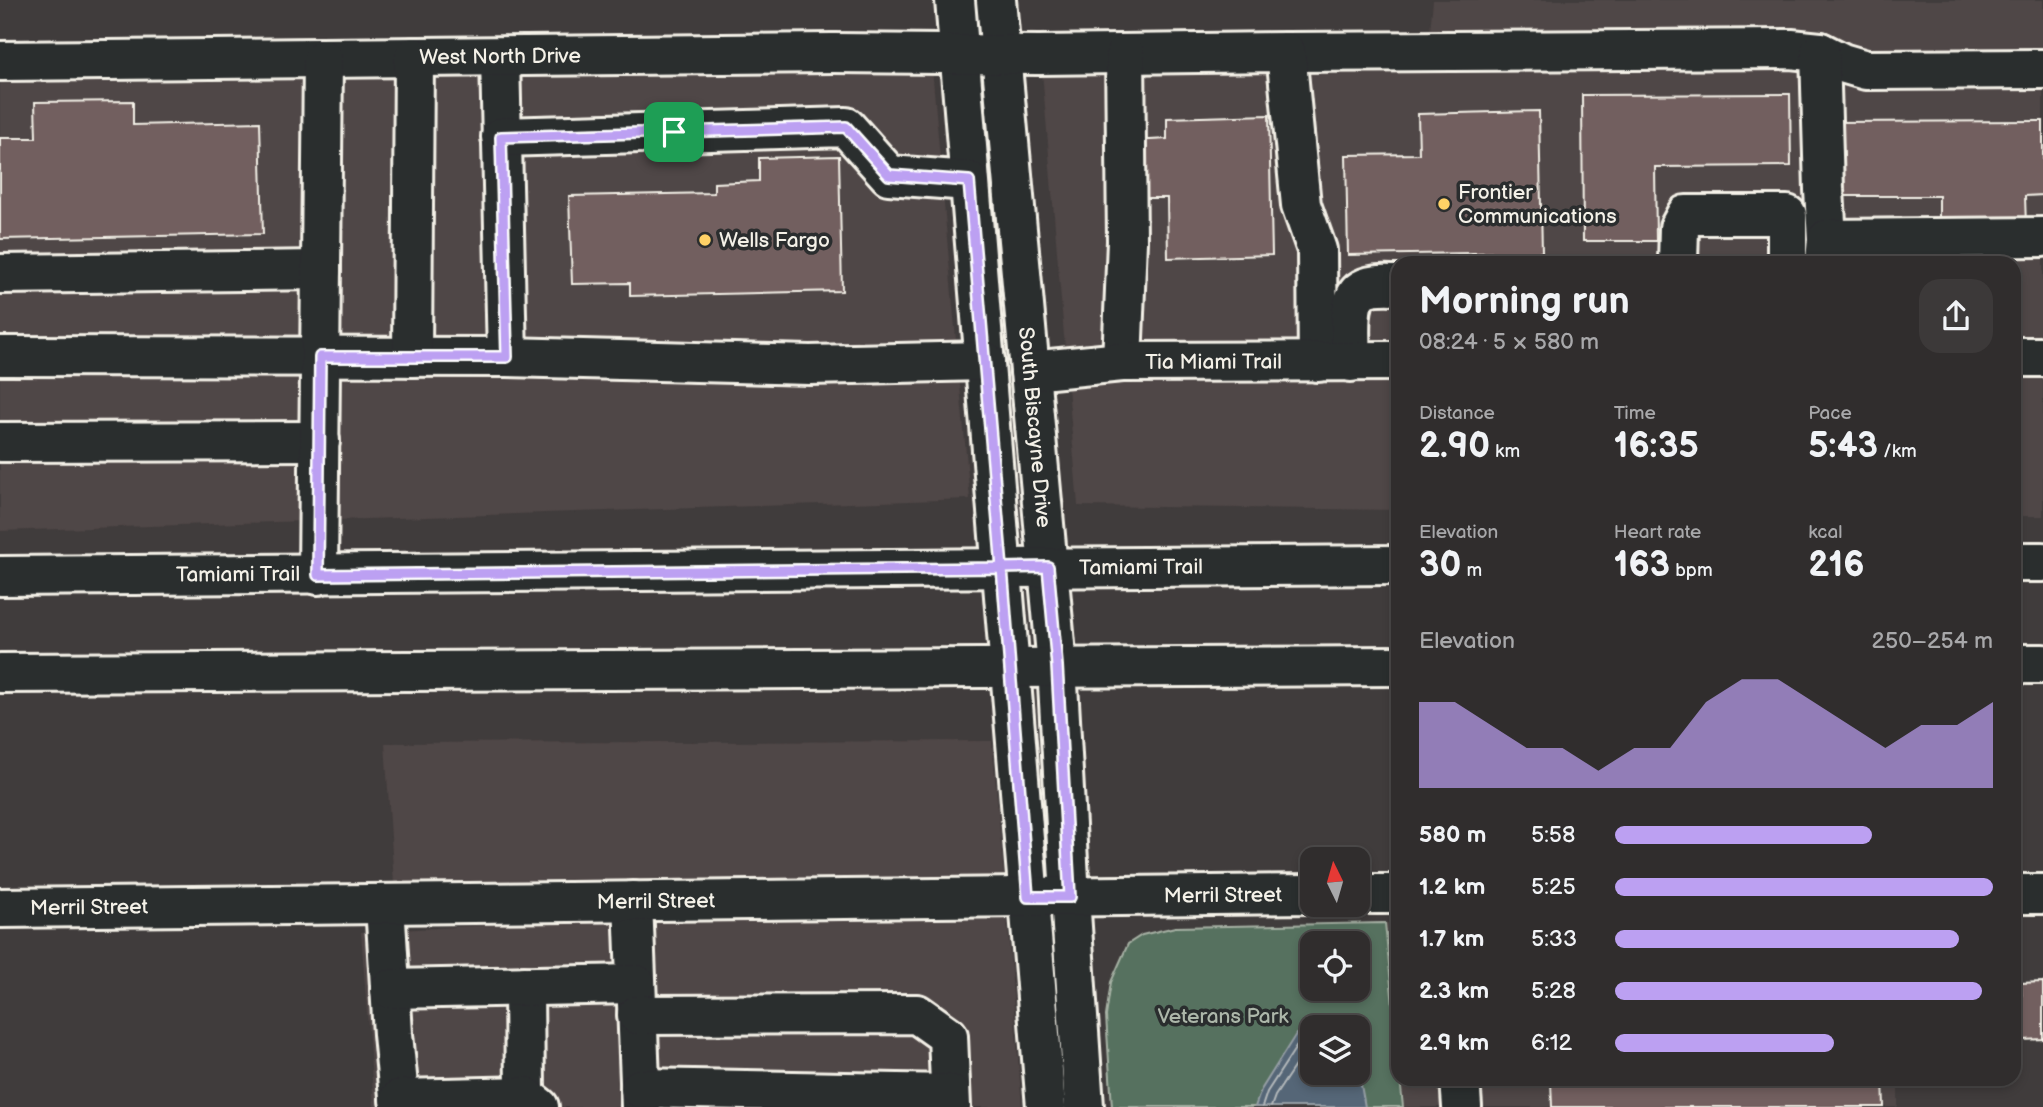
<!DOCTYPE html>
<html lang="en">
<head>
<meta charset="utf-8">
<style>
  body { margin:0; font-family:"Balsamiq Sans",sans-serif; background:#3c3939; color:#f1f3f6; height:100vh; display:flex; flex-direction:column; font-size:26px; white-space:nowrap }
  * { box-sizing:border-box; margin:0 }
  p { font-size:23px; color:#a8a8aa }
  .icon { flex:none; width:38px; height:38px; fill:none; stroke:currentColor; stroke-width:2; stroke-linecap:round; stroke-linejoin:round }
  .map { position:relative; flex:1; overflow:hidden }
  .side { position:absolute; left:1391px; top:256px; width:630px; height:830px; display:flex; flex-direction:column; background:#302d2d; border-radius:21px; box-shadow:0 4px 10px #0003,0 0 0 2px #4b4949 }
  .side>* { flex:none }
  .needle { width:46px; rotate:355deg }
  .controls { position:absolute; left:1300px; top:847px; display:grid; gap:14px }
  .controls a { display:grid; place-items:center; width:70px; height:70px; border-radius:14px; background:#302d2d; box-shadow:0 4px 10px #0003,0 0 0 2px #4b4949; font-size:35px }
  .pin { position:absolute; display:grid; place-items:center; width:60px; height:60px; color:#fff; margin:-30px; border-radius:14px; box-shadow:0 4px 10px #0006 }
  .round { display:grid; place-items:center; flex:none; width:74px; height:74px; border-radius:21px; background:#3c3939 }
  .summary { display:flex; align-items:center; justify-content:space-between; height:119px; padding:0 28px }
  h1 { font-size:38px; font-weight:600; line-height:52px }
  .stats { display:grid; grid-template-columns:repeat(3,1fr); gap:10px; height:119px; padding:7px 28px }
  .stats div { display:grid; align-content:center }
  .stats b { font-size:35px; font-weight:600 }
  .stats small { font-size:19px; font-weight:400 }
  .stats p { font-size:19px }
  .chart { height:196px; padding:14px 28px }
  .chart p { display:flex; justify-content:space-between }
  .chart svg { width:100%; height:126px; margin-top:7px; fill:#bca0f2; opacity:.7 }
  ul { padding:0 28px; list-style:none; font-size:23px }
  li { display:grid; grid-template-columns:112px 84px 1fr; align-items:center; height:52px }
  li i { height:18px; border-radius:9px; background:#bca0f2 }
  .map>svg:first-child { display:block }
  .built { fill:#4f4646 }
  .green { fill:#57715f; stroke:#a6b1a4; stroke-width:2; fill-rule:evenodd }
  .water { fill:#567; stroke:#959ea4; stroke-width:2 }
  .lines { fill:none; stroke-linecap:round; stroke-linejoin:round }
  .shore { stroke:#b4b9bb; stroke-width:2 }
  .building { fill:#725f5e; stroke:#f4f1e8; stroke-width:2 }
  .minor-casing { stroke:#f4f1e8; stroke-width:44 }
  .major-casing { stroke:#f4f1e8; stroke-width:44 }
  .minor { stroke:#2a2d2e; stroke-width:38 }
  .major { stroke:#2a2d2e; stroke-width:38 }
  .route-casing { stroke:#fff; stroke-width:14 }
  .route { stroke:#bca0f2; stroke-width:9 }
  .poi-dot { fill:#ffd166; stroke:#2a2d2e; stroke-width:2.5 }
  .labels { text-anchor:middle; stroke-width:7; stroke-linejoin:round; paint-order:stroke }
  .street-label { font-size:21px; fill:#f4f1e8; stroke:#2a2d2e }
  .poi-label { font-size:21px; fill:#f4f1e8; stroke:#2a2d2e; text-anchor:start }
  .park-label { font-size:21px; fill:#adb7aa; stroke:#2a2d2e }
</style>
</head>
<body>
<div class="map">
<svg width="2043" height="1107" viewBox="0 0 2043 1107">
  <rect width="100%" height="100%" fill="#403c3c"/>
  <filter id="ink" filterUnits="userSpaceOnUse"><feTurbulence type="fractalNoise" baseFrequency=".0143" numOctaves="2"/><feDisplacementMap in="SourceGraphic" scale="14" xChannelSelector="R" yChannelSelector="G"/><feConvolveMatrix kernelMatrix="1 2 1 2 8 2 1 2 1" color-interpolation-filters="sRGB"/></filter>
  <g filter="url(#ink)">
    <g class="built">
      <path d="M1433,0h610v337h-29v-75h-616v79l-276,1 -57,6 -24,-289 387,-7z"/>
      <path d="M931,56l39,443 -970,32v-469z"/>
      <rect x="2014" y="376" width="29" height="140"/>
      <path d="M1398,380v130l-320,-4 -10,-119 55,-5z"/>
      <path d="M992,741l12,136 -610,8 -9,-142z"/>
      <path d="M1007,917l15,190h-648l-13,-175 203,-11z"/>
      <path d="M1385,923h13v135z"/>
      <path d="M1400,1078h498v29h-495z"/>
    </g>
    <path class="green" d="M1385,923l13,135v20h2l3,29h-291l-6,-91 5,-34 17,-38 14,-9 33,-8zM1312,943h46v46h-46zM1312,1027h46v46h-46z"/>
    <path class="water" d="M1312,1030v43h46v-5l7,39h-110l6,-17 35,-56z"/>
    <g class="lines">
      <g class="shore">
        <path d="M1262,1107l5,-15 33,-51 12,-4"/>
        <path d="M1271,1107l4,-11 31,-47 6,-3"/>
      </g>
    </g>
    <g class="building">
      <path d="M1790,94l1,72 -136,1 1,74h-73l-1,-146z"/>
      <path d="M133,101v24l127,-3 3,112 -263,5v-101h36l-1,-36z"/>
      <path d="M1539,111l3,141 -194,3 -2,-100 73,-1 -1,-40z"/>
      <path d="M1269,115l3,140 -104,3 -1,-60h-33l-1,-57 34,-2v-21z"/>
      <path d="M2043,121v74l-18,1 1,30 -87,1v-31h-107v-74z"/>
      <path d="M839,156l3,135 -212,5v-13l-58,1 -3,-88 145,-3v-10l45,-2v-23z"/>
      <path d="M2043,982v57l-20,1 -2,-57z"/>
      <path d="M1538,1078h345l1,29h-332l-1,-26 -13,1z"/>
    </g>
    <g class="lines">
      <defs>
        <g id="minor">
          <path d="M955,0l91,1107"/>
          <path id="s1" d="M996,0l61,666 13,231 14,210"/>
          <path d="M1286,52l505,-3 29,3 22,11 24,7 177,-1"/>
          <path d="M1820,52l4,138 3,49"/>
          <path d="M500,57l7,300"/>
          <path id="s2" d="M0,61l833,-8 206,2 247,-3 15,153 16,45 1,112"/>
          <path d="M501,137l345,-10 43,48 80,6"/>
          <path d="M1678,262l1,-34 7,-13h101v47"/>
          <path d="M1825,262l2,-23 216,-2"/>
          <path d="M0,274l321,-4"/>
          <path d="M0,356l507,1 303,8 175,-4"/>
          <path d="M412,357l2,-300"/>
          <path d="M2014,357h29"/>
          <path d="M1122,362l5,-121 -2,-187"/>
          <path d="M1351,362c0,-18 -5,-59 9,-71 10,-8 27,-6 38,-6"/>
          <path id="s3" d="M1030,371l92,-9 276,-1"/>
          <path d="M0,442l320,-1"/>
          <path d="M318,575l5,-516"/>
          <path d="M1358,894h40"/>
          <path d="M2014,894h29"/>
          <path d="M633,901l8,206"/>
          <path d="M385,905l8,129 7,73"/>
          <path id="s4" d="M0,908l1312,-14"/>
          <path d="M524,986l1,110"/>
          <path d="M390,989l246,-5"/>
          <path d="M637,1015l280,-1 31,22 3,71"/>
          <path d="M1460,1078l2,29"/>
          <path d="M640,1088l310,6"/>
          <path d="M399,1099l126,-3 14,11"/>
        </g>
        <g id="major">
          <path d="M2014,562h29"/>
          <path id="s5" d="M0,576l1398,-11"/>
          <path d="M2014,664h29"/>
          <path d="M0,673l1398,-7"/>
        </g>
      </defs>
      <use href="#minor" class="minor-casing"/>
      <use href="#major" class="major-casing"/>
      <use href="#minor" class="minor"/>
      <use href="#major" class="major"/>
    </g>
  </g>
  <g class="lines" filter="url(#ink)">
    <defs>
      <path id="route" d="M674,132l-173,5 6,220h-187l-2,218 684,-7 46,-1 9,99 13,231h-42c-18,-239 -38,-477 -59,-716l-80,-6 -43,-48 -172,5"/>
    </defs>
    <use href="#route" class="route-casing"/>
    <use href="#route" class="route"/>
  </g>
  <g class="poi-dot">
    <circle cx="1444" cy="204" r="7"/>
    <circle cx="705" cy="240" r="7"/>
  </g>
  <g class="labels">
    <g class="street-label">
      <text dy="7" stroke="none"><textPath href="#s2" startOffset="500">West North Drive</textPath></text>
      <text dy="7" stroke="none"><textPath href="#s3" startOffset="184">Tia Miami Trail</textPath></text>
      <text dy="7" stroke="none"><textPath href="#s1" startOffset="429">South Biscayne Drive</textPath></text>
      <text dy="7" stroke="none"><textPath href="#s5" startOffset="1141">Tamiami Trail</textPath></text>
      <text dy="7" stroke="none"><textPath href="#s5" startOffset="238">Tamiami Trail</textPath></text>
      <text dy="7" stroke="none"><textPath href="#s4" startOffset="1223">Merril Street</textPath></text>
      <text dy="7" stroke="none"><textPath href="#s4" startOffset="656">Merril Street</textPath></text>
      <text dy="7" stroke="none"><textPath href="#s4" startOffset="89">Merril Street</textPath></text>
    </g>
    <g class="poi-label">
      <text x="1458" y="199">Frontier<tspan x="1458" dy="24">Communications</tspan></text>
      <text x="719" y="247">Wells Fargo</text>
    </g>
    <g class="park-label">
      <text x="1223" y="1023">Veterans Park</text>
    </g>
  </g>
</svg>
<div class="controls">
<a><svg class="needle" viewBox="-14 -14 28 28"><path d="M0-13l5 13h-10z" fill="#e53935"/><path d="M0 13l5-13h-10z" fill="#a8a8aa"/></svg></a>
<a><svg class="icon" aria-label="locate" viewBox="0 0 24 24"><circle cx="12" cy="12" r="6"/><path d="M12 2v4M12 18v4M2 12h4M18 12h4"/></svg></a>
<a><svg class="icon" aria-label="layers" viewBox="0 0 24 24"><path d="M12 4l9 5-9 5-9-5zM3 14l9 5 9-5"/></svg></a>
</div>
<div class="pin" style="left:674px;top:132px;background:#1e9e55"><svg class="icon" aria-label="arrive" viewBox="0 0 24 24"><path d="M6 21V4h12l-3 4 3 4H6"/></svg></div>
<section class="side">
<div class="summary"><div><h1>Morning run</h1><p>08:24 · 5 × 580 m</p></div><a class="round"><svg class="icon" aria-label="share" viewBox="0 0 24 24"><path d="M12 15V3M7 8l5-5 5 5M5 13v7h14v-7"/></svg></a></div>
<div class="stats">
<div><p>Distance</p><b>2.90<small> km</small></b></div>
<div><p>Time</p><b>16:35</b></div>
<div><p>Pace</p><b>5:43<small> /km</small></b></div>
</div>
<div class="stats">
<div><p>Elevation</p><b>30<small> m</small></b></div>
<div><p>Heart rate</p><b>163<small> bpm</small></b></div>
<div><p>kcal</p><b>216</b></div>
</div>
<div class="chart"><p><span>Elevation</span>250–254 m</p>
<svg viewBox="0 0 160 44" preserveAspectRatio="none"><path d="M0 44V14L10 14L20 22L30 30L40 30L50 38L60 30L70 30L80 14L90 6L100 6L110 14L120 22L130 30L140 22L150 22L160 14V44z"/></svg>
</div>
<ul>
<li><b>580 m</b>5:58<i style="width:68%"></i></li>
<li><b>1.2 km</b>5:25<i style="width:100%"></i></li>
<li><b>1.7 km</b>5:33<i style="width:91%"></i></li>
<li><b>2.3 km</b>5:28<i style="width:97%"></i></li>
<li><b>2.9 km</b>6:12<i style="width:58%"></i></li>
</ul>
</section>
</div>
</body>
</html>
